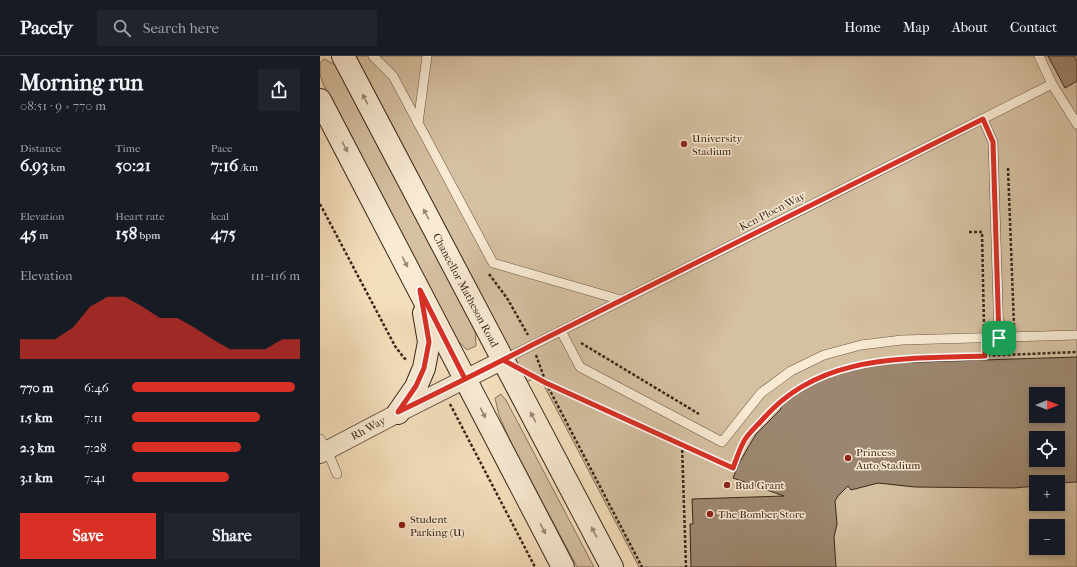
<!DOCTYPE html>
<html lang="en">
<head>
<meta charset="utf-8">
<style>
  body { margin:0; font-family:"IM FELL French Canon",serif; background:#20242c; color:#f1f3f6; height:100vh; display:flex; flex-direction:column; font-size:15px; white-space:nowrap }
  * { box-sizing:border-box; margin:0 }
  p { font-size:13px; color:#9ea1a6 }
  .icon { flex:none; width:22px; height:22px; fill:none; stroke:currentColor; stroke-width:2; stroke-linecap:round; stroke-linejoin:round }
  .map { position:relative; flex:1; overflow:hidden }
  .details { display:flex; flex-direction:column; background:#171b24; width:320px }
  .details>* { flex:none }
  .needle { width:26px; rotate:90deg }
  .controls { position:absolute; left:709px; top:331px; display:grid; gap:8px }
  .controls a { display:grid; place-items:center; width:36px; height:36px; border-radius:0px; background:#171b24; box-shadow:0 2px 6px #0003; font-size:20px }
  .pin { position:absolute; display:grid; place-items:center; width:34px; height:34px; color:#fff; margin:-17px; border-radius:8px; box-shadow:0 2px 6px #0006 }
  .round { display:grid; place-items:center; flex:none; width:42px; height:42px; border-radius:0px; background:#20242c }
  .summary { display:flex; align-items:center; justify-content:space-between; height:68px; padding:0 20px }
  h1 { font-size:22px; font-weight:700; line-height:30px }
  .figures { display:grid; grid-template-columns:repeat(3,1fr); gap:6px; height:68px; padding:4px 20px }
  .figures div { display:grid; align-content:center }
  .figures b { font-size:17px; font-weight:700 }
  .figures small { font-size:11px; font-weight:400 }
  .figures p { font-size:11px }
  .chart { height:112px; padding:8px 20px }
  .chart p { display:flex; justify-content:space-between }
  .chart svg { width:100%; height:72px; margin-top:4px; fill:#d93025; opacity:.7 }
  .button { display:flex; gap:8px; margin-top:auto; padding:8px 20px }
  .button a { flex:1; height:46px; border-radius:0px; background:#d93025; color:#fff; font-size:16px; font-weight:700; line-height:46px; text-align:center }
  .button a+a { background:#20242c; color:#f1f3f6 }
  ul { padding:0 20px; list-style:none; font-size:13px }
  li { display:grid; grid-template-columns:64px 48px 1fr; align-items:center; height:30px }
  li i { height:10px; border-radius:5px; background:#d93025 }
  header { display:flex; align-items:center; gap:24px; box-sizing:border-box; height:56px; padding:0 20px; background:#171b24; border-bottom:1px solid #363941 }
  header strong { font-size:19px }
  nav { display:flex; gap:22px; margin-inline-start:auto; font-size:14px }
  .search { width:280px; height:36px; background:#20242c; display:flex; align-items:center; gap:10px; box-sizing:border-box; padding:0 14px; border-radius:0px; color:#9ea1a6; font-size:15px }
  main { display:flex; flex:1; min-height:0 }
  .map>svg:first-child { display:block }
  .green { fill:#d5c0a1; stroke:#88735e; fill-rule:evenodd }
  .building { fill:#9c866f; stroke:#3c261b; fill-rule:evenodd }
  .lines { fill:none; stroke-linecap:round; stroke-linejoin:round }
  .service-casing { stroke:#6a5443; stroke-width:10 }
  .minor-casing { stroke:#6a5443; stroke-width:20 }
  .secondary-casing { stroke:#3c261b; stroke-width:24 }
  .path { stroke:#3c261b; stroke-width:2.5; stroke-dasharray:3 2; stroke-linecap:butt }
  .service { stroke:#f8ead3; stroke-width:9 }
  .minor { stroke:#f8ead3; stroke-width:18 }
  .secondary { stroke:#f8ead3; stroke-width:22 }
  .oneway { fill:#9a8877 }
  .route-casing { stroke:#fff; stroke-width:8 }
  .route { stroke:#d93025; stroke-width:5 }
  .poi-dot { fill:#8f2418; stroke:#f8ead3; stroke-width:1.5 }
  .labels { text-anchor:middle; stroke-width:3; stroke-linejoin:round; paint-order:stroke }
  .poi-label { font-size:11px; fill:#3c261b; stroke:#f8ead3; text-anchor:start }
  .street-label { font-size:11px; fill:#3c261b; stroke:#f8ead3 }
</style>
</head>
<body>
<header>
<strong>Pacely</strong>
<div class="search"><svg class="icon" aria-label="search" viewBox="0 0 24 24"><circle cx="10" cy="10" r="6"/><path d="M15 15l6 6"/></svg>Search here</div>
<nav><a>Home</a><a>Map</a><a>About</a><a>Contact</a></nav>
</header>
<main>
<section class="details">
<div class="summary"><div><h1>Morning run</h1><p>08:51 · 9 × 770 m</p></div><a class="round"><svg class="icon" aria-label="share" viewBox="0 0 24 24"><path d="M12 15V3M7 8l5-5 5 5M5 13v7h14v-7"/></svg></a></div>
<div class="figures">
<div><p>Distance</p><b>6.93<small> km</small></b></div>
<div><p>Time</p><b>50:21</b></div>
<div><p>Pace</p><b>7:16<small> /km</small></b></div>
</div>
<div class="figures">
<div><p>Elevation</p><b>45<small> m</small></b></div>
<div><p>Heart rate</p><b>158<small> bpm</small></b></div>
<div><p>kcal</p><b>475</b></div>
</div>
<div class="chart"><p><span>Elevation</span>111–116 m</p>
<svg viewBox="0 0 160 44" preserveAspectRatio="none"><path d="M0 44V32L10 32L20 32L30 25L40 12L50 6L60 6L70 12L80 19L90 19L100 25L110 32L120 38L130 38L140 38L150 32L160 32V44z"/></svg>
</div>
<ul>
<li><b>770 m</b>6:46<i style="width:97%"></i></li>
<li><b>1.5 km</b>7:11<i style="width:76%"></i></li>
<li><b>2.3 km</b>7:28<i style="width:65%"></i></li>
<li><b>3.1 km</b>7:41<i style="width:58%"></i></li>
</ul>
<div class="button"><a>Save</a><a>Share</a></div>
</section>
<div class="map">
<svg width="757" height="511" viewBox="0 0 757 511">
  <rect width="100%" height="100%" fill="#f4dfbc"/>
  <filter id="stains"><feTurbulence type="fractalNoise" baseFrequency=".005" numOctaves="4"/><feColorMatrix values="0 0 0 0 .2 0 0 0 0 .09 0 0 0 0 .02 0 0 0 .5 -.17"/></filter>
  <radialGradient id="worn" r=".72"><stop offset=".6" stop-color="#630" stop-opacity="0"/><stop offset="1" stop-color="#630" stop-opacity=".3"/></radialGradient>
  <g class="green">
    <path d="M36,0h721v511h-438l-100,-191 -12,6zM716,338h22v22h-22zM716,382h22v22h-22zM716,426h22v22h-22zM716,470h22v22h-22z"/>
    <path d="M4,3l13,7 138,259 1,21 -9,4 -10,-10 -133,-254 -4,-11v-12z"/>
    <path d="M181,338l5,6 88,167h-17l-66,-124 -12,-28 -4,-17z"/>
  </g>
  <g class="building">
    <path d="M728,0h26l3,5v20l-12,7z"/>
    <path d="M757,301v125l-19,1v-1h-22v4l-22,2 -99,-1 -37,-4 -27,7 -3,-4 -10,10 -3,5 2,23 -3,13 2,30h-145l-1,-43h3l-1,-25 92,-3 -51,-18 6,-15 17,-29 25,-25 -3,-4 24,-17 35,-17 52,-11v3zM716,338h22v22h-22zM716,382h22v22h-22z"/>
  </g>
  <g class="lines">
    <defs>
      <g id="service">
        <path d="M53,0l20,20 100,187 128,37"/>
        <path d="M719,0l13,28 25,40"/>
        <path d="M663,63l10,23 6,196"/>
        <path d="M98,67l9,-67"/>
        <path d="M241,275l19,36 142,75 39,-49 30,-22 33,-16 37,-10 41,-5 175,-5"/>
        <path d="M183,304l549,-276"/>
        <path d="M0,383l7,11 10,24"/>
      </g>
      <path id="minor" d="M0,398l78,-41 105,-53"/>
      <g id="secondary">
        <path d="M23,0l269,511"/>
        <path d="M0,44l243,467"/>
        <path d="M78,357l18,-26 8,-19 5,-26 -5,-29"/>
      </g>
    </defs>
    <use href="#service" class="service-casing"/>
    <use href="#minor" class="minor-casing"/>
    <use href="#secondary" class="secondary-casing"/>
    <g class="path">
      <path d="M688,112l6,158"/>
      <path d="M0,148l75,142 9,12 3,2"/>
      <path d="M649,176h13l2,95"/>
      <path d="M169,218l18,24 21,37"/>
      <path d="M261,287l118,71"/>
      <path d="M216,299l10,28 96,184"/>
      <path d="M213,320l13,7 187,85 11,-27 30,-35 26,-19 31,-15 31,-8 42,-5 173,-7"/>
      <path d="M130,348l85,163"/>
      <path d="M362,389l4,122"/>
    </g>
    <use href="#service" class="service"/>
    <use href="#minor" class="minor"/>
    <use href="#secondary" class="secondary"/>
  </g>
  <defs><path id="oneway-solid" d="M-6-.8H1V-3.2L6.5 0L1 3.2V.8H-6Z"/></defs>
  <g class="oneway">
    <use href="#oneway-solid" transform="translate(45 43) rotate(-118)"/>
    <use href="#oneway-solid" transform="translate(25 91) rotate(62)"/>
    <use href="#oneway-solid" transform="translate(106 158) rotate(-118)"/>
    <use href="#oneway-solid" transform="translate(85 206) rotate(62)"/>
    <use href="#oneway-solid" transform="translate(163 357) rotate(63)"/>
    <use href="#oneway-solid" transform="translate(213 361) rotate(-118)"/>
    <use href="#oneway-solid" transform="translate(223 473) rotate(63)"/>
    <use href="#oneway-solid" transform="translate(274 476) rotate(-118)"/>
  </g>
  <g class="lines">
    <defs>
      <path id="route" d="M679,282l-6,-196 -10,-23 -451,226c-44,23 -89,45 -134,67l18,-26 8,-18 5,-26 -9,-52 45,89 38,-19 43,23 187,85c3,-8 6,-17 10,-25 4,-9 13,-16 20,-24 57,-66 142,-60 222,-63v-18h14"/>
    </defs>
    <use href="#route" class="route-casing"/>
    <use href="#route" class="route"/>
  </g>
  <g class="poi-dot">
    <circle cx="364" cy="88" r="4"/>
    <circle cx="528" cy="402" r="4"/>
    <circle cx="407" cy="429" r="4"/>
    <circle cx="390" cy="458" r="4"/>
    <circle cx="82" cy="469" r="4"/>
  </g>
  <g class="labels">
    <g class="poi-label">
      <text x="372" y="86">University<tspan x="372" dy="13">Stadium</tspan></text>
      <text x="536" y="400">Princess<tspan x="536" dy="13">Auto Stadium</tspan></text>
      <text x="415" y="433">Bud Grant</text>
      <text x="398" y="462">The Bomber Store</text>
      <text x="90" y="467">Student<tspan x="90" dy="13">Parking (U)</tspan></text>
    </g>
    <g class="street-label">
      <text transform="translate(452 155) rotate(-27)" y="4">Ken Ploen Way</text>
      <text transform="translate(146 234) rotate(62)" y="4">Chancellor Matheson Road</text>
      <text transform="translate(48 372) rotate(-28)" y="4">Rh Way</text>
    </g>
  </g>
  <rect width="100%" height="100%" filter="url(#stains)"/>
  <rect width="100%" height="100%" fill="url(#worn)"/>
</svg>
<div class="controls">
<a><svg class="needle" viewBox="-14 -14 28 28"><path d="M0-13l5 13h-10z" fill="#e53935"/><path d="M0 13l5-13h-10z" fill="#9ea1a6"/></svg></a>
<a><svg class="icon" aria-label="locate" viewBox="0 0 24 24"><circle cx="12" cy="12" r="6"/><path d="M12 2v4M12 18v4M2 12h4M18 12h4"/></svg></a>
<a>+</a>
<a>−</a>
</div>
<div class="pin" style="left:679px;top:282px;background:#1e9e55"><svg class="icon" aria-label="arrive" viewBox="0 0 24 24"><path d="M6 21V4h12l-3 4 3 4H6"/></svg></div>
</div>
</main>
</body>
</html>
